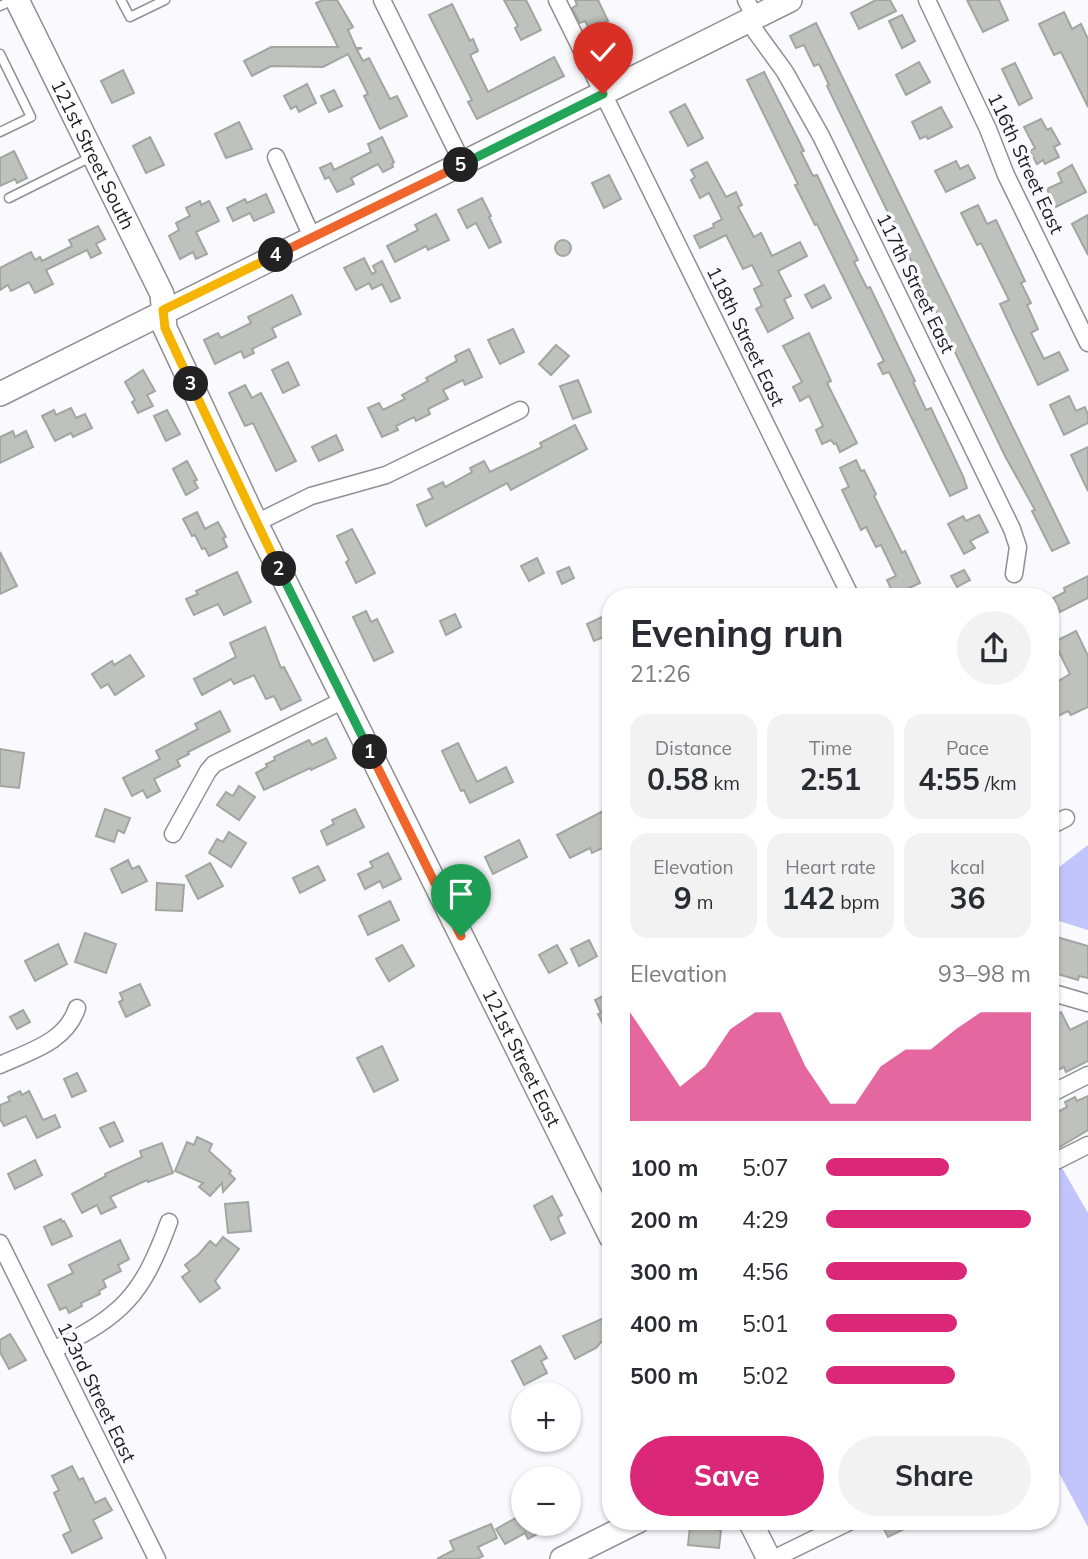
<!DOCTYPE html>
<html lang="en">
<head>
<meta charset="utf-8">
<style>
  body { margin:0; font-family:Mulish,sans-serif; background:#f2f2f3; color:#2b2b33; height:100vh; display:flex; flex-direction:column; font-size:26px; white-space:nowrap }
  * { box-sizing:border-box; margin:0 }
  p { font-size:23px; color:#7c7c81 }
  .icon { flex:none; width:38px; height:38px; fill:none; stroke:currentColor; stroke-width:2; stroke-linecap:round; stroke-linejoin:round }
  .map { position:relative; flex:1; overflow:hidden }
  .panel { position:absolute; left:602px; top:588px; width:457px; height:942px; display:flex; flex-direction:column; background:#fff; border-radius:28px; box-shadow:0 2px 5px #0004 }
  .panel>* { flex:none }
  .fabs { position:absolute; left:511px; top:1382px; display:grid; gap:14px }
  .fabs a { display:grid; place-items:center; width:70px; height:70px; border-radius:50%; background:#fff; box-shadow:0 2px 5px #0004; font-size:35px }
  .pin { position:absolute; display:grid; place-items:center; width:60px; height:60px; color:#fff; margin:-72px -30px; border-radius:50% 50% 50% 0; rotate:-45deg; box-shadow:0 0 7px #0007 }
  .pin .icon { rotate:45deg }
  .km { position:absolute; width:35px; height:35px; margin:-18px; border-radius:50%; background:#222; color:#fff; font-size:19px; line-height:35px; text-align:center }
  .round { display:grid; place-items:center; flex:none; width:74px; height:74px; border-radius:37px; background:#f2f2f3 }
  .summary { display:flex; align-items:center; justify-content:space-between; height:119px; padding:0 28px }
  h1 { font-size:38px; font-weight:700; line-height:52px }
  .figures { display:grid; grid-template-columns:repeat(3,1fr); gap:10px; height:119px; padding:7px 28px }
  .figures div { display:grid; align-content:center; border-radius:18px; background:#f2f2f3; text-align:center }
  .figures b { font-size:30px; font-weight:700 }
  .figures small { font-size:19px; font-weight:400 }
  .figures p { font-size:19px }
  .chart { height:196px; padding:14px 28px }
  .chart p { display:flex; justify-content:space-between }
  .chart svg { width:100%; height:126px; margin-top:7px; fill:#db2777; opacity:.7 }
  .primary-button { display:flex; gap:14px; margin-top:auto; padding:14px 28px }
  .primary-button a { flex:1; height:80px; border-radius:42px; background:#db2777; color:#fff; font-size:28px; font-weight:700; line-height:80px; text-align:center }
  .primary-button a+a { background:#f2f2f3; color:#2b2b33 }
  ul { padding:0 28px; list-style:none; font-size:23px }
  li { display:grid; grid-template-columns:112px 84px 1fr; align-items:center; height:52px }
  li i { height:18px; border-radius:9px; background:#db2777 }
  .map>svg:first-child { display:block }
  .forest { fill:#c1c5fc }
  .building { fill:#bfc1bd; stroke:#a3a5a1; stroke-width:2 }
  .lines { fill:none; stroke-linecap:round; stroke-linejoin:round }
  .lane-casing { stroke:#8f9094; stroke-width:11 }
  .street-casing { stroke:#8f9094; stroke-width:19 }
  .secondary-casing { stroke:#8f9094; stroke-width:26 }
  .lane { stroke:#fff; stroke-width:8 }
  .street { stroke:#fff; stroke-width:16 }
  .secondary { stroke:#fff; stroke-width:23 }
  .split-1-casing { stroke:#fff; stroke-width:14 }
  .split-2-casing { stroke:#fff; stroke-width:14 }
  .split-3-casing { stroke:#fff; stroke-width:14 }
  .split-4-casing { stroke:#fff; stroke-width:14 }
  .split-5-casing { stroke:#fff; stroke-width:14 }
  .split-6-casing { stroke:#fff; stroke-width:14 }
  .split-1 { stroke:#f0652b; stroke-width:9 }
  .split-2 { stroke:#22a559; stroke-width:9 }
  .split-3 { stroke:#f5b400; stroke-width:9 }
  .split-4 { stroke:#f5b400; stroke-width:9 }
  .split-5 { stroke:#f0652b; stroke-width:9 }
  .split-6 { stroke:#22a559; stroke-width:9 }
  .labels { text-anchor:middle; stroke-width:7; stroke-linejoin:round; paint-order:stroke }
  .street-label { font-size:19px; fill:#1d1d1f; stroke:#f9f9fe }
</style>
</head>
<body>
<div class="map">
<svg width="1088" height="1559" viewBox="0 0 1088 1559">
  <rect width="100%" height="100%" fill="#f9f9fe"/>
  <g class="forest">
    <path d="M1088,845v85l-29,-9 -9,-19v-28z"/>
    <path d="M1062,1168l26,45v314l-38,-71v-282z"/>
  </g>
  <g class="building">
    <path d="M323,0h14l16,27 -5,3 8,18h6l-5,2 6,11 6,-3 21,41 7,-3 10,20 -27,13 -16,-33 4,-2 -20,-40 -25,13 -52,-1 -19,10 -8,-15 27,-14h67l-22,-44z"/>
    <path d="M504,0h22l15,30 -20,10 -6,-12 3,-2z"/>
    <path d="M575,0h23l10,21 -18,9 -5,-9 -5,2 -8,-15 5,-3z"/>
    <path d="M876,0h14l6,11 -37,18 -8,-16z"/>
    <path d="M967,0h32l9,20 -25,12z"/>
    <path d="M452,4l18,37 3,-2 5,12 -8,4 18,37 66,-35 10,19 -87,43 -9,-17 4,-2 -43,-85z"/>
    <path d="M1064,12l8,17 9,-5 7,15v68l-27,-55 -7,3 -15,-31z"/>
    <path d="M902,15l13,26 -13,7 -13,-27z"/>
    <path d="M816,23l253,520 -17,8 -20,-40 3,-1 -30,-54 -178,-370 2,-1 -10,-21 -5,2 -10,-21 -8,3 -6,-12z"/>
    <path d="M919,62l11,20 -24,13 -10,-20z"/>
    <path d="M1015,63l17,35 -13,7 -17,-36z"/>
    <path d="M123,70l11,23 -22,10 -11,-22z"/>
    <path d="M764,72l40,79 -3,1 12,24 4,-1 19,40 22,45 -4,2 13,26 3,-1 45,94 -2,1 13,28 5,-2 32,68 4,12 -17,8 -61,-124 -6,2 -5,-10 6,-3 -67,-137 -2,1 -20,-40 3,-1 -51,-104z"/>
    <path d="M307,84l9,19 -17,9 -3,-6 -5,3 -7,-13z"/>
    <path d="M334,90l8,16 -13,6 -8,-16z"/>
    <path d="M685,104l18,34 -15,8 -18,-34z"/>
    <path d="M941,107l11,20 -24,12 -2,-3 -6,3 -8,-17z"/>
    <path d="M1041,119l6,11 4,-2 9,16 -6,3 5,10 -14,7 -2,-4 -6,4 -7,-13 5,-3 -11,-21z"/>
    <path d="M239,122l13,27 -26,9 -11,-24z"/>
    <path d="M150,137l14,28 -18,8 -13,-27z"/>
    <path d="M382,137l12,25 -2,2 1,3 -10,5 -5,-8 -27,14 3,6 -17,8 -8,-15 -4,2 -5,-11 11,-5 3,7 37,-18 -3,-8z"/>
    <path d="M14,151l13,27 -10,5 -2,-4 -15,7v-28z"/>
    <path d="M956,161l4,8 8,-4 7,13 -29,14 -11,-21z"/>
    <path d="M707,162l19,35 10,-5 6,13 -4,2 16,30 7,-4 11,23 28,-14 7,14 -29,15 13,25 -7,3 9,19 -25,14 -12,-23 6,-3 -8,-17 8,-4 -10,-20 -9,4 -17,-34 -26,13 -6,-12 20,-9 -1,-3 9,-5 -13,-26 -9,5 -9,-18 4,-3 -4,-7z"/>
    <path d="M1072,165l14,27 -30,15 -9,-18 15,-7 -4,-9z"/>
    <path d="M609,175l12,24 -17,9 -12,-25z"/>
    <path d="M266,194l8,18 -20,9 -4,-8 -17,8 -6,-13 18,-9 2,4z"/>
    <path d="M482,198l9,18 -2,1 12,25 -12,6 -13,-25 -9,5 -9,-18z"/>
    <path d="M200,201l1,4 8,-4 10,20 -23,11 11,22 -11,5 -3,-7 -13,7 -11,-23 10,-6 -3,-7 14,-7 -4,-8z"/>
    <path d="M978,205l9,19 9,-4 29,61 -4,2 10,20 -4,2 11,24 -7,4 13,26 15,-7 9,18 -30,15 -38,-81 9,-4 -28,-57 -4,2 -16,-32z"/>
    <path d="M436,214l13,26 -21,10 -2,-4 -31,16 -8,-16 31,-16 -3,-5z"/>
    <path d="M1088,215v40l-16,-31z"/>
    <path d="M98,226l7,13 -9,5 5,9 -10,5 -4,-8 -41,20 7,14 -18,9 -6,-11 -18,9 -3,-6 -8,5v-22l31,-16 4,8 5,-3 2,4 30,-15 -3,-6z"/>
    <circle cx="563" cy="248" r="8"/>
    <path d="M364,258l8,16 4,-2 -3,-6 9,-5 18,37 -9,4 -9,-18 -10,5 -3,-6 -13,7 -12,-22z"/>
    <path d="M824,285l7,13 -19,10 -7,-13z"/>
    <path d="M292,295l9,19 -29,14 4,9 -24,12 2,4 -10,5 -3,-7 -26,13 -11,-24 14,-7 3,5 30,-15 -3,-6z"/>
    <path d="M513,329l11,23 -24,12 -12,-24z"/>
    <path d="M809,333l22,48 -4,2 30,60 -17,9 -4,-9 -2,1 -3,-4 -9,4 -6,-14 7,-4 -14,-30 -9,5 -7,-14 9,-5 -19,-36z"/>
    <path d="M556,345l13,11 -18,19 -12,-11z"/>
    <path d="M469,349l13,28 -17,8 -2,-5 -20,10 5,9 -20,10 2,5 -14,7 -2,-4 -18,9 2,4 -16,7 -14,-29 11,-5 4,7 22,-11 -3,-4 26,-14 -2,-3 31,-17 -2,-5z"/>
    <path d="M288,362l11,23 -16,8 -11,-23z"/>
    <path d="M143,370l12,21 -8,4 6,11 -15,7 -6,-11 3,-2 -10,-18z"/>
    <path d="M578,380l13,32 -18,7 -13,-33z"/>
    <path d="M245,385l7,13 9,-5 35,68 -20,10 -23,-48 -8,3 -16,-33z"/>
    <path d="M1069,396l7,15 9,-4 3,8v8l-24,12 -14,-30z"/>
    <path d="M71,408l5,10 9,-4 7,14 -19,9 -2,-4 -16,8 -13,-25 12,-6 2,5z"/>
    <path d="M167,410l13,24 -14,7 -12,-25z"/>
    <path d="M575,425l12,24 -76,41 -4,-7 -81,43 -9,-21 16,-7 -5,-9 15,-7 2,5 27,-15 -2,-4 14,-7 6,11 52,-25 -2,-4z"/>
    <path d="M13,431l2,6 11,-6 7,16 -33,16v-26z"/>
    <path d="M336,435l7,15 -24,11 -7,-14z"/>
    <path d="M1088,447v44l-17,-36z"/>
    <path d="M856,460l5,11 3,-1 12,24 -2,2 28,57 3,-2 15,32 -26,12 -7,-15 9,-4 -15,-31 -5,2 -10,-20 -5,3 -19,-40 7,-3 -9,-19z"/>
    <path d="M187,461l10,19 -3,1 4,7 -12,7 -13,-26z"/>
    <path d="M197,512l8,17 13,-7 8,15 -3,1 4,9 -18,9 -4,-8 -3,1 -7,-14 -3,1 -9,-17z"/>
    <path d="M979,515l9,17 -18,9 5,7 -11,6 -16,-30 15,-8 3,5z"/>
    <path d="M352,529l23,44 -19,10 -10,-21 3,-2 -12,-24z"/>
    <path d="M0,552l17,34 -17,8z"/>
    <path d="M537,558l7,15 -15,8 -8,-15z"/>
    <path d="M569,567l5,11 -12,6 -5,-12z"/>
    <path d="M964,570l6,10 -13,7 -6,-11z"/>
    <path d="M237,572l14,30 -27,13 -6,-11 -24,11 -8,-16 12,-5 -2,-3z"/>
    <path d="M1088,576v22l-28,14 -7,-14 12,-6 -1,-4z"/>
    <path d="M366,611l5,11 6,-3 16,33 -19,9 -21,-44z"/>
    <path d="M455,614l6,13 -15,8 -6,-14z"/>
    <path d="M604,616l7,18 -17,7 -7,-17z"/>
    <path d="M265,627l16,41 3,-1 17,33 -20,10 -7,-14 -8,3 -12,-24 -20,9 -3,-5 -29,16 -8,-16 42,-22 -6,-14z"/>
    <path d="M1076,631l12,25v51l-17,8 -3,-4 -18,9v-34l20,-12 -16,-32z"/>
    <path d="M130,655l14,21 -29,19 -7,-11 -7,4 -9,-14 20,-13 2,4z"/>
    <path d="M220,711l10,20 -42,21 1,2 -12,6 3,6 -26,13 6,12 -13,7 -4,-8 -11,6 -9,-18 37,-19 -4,-8 42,-22 -3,-5z"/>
    <path d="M326,738l10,20 -25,12 -1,-2 -46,22 -8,-17 11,-6 -1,-3 9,-4 -1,-3 35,-17 3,5z"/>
    <path d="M458,743l19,39 29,-15 7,15 -43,21 -6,-13 -3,1 -19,-40z"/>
    <path d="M0,749l24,4 -5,35 -19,-2z"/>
    <path d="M239,786l16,11 -16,23 -22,-15 9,-13 7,4z"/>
    <path d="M611,807v37l-19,9 -2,-5 -20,10 -13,-23z"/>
    <path d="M105,809l25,9 -6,15 -6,-3 -4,12 -18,-6z"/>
    <path d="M355,809l9,18 -37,18 -6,-14 13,-7 -2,-4z"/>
    <path d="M229,832l17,11 -15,24 -22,-14 8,-14 6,3z"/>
    <path d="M519,840l8,17 -34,17 -8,-17z"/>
    <path d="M388,853l13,26 -18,9 -3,-7 -15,8 -7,-15 15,-7 -3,-5z"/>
    <path d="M128,860l4,9 7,-3 8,15 -25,12 -11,-24z"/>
    <path d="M210,863l13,23 -25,13 -12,-23z"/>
    <path d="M318,866l7,14 -25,13 -7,-15z"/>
    <path d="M157,883l27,2 -2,26 -26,-1z"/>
    <path d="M390,901l9,19 -31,15 -9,-19z"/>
    <path d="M85,933l31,11 -10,29 -31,-11z"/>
    <path d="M1050,935l38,11v32l-9,-2 -1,4 -27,-8 3,-12 -4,-1z"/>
    <path d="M589,940l8,16 -18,10 -8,-17z"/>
    <path d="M58,944l9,20 -32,17 -10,-20z"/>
    <path d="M402,945l12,21 -25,15 -13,-22z"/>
    <path d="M557,945l10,18 -18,10 -10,-18z"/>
    <path d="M140,984l10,21 -24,12 -7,-15 4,-2 -3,-7z"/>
    <path d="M611,992v48l-13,-26 3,-1 -6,-13z"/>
    <path d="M23,1010l7,12 -13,7 -7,-12z"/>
    <path d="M1061,1012l9,18 18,-9v40l-22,11 -2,-5 -14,7v-56z"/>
    <path d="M382,1046l16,34 -24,12 -17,-34z"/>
    <path d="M77,1073l9,18 -14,6 -8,-18z"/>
    <path d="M20,1091l2,4 7,-4 14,29 12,-5 5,12 -23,11 -11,-22 -22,10 -4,-7v-14l10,-4 -2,-4z"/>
    <path d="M1088,1096v34l-30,18 -8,-10v-22l17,-9 -2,-5 10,-5 2,4z"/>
    <path d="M114,1122l9,19 -13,6 -10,-19z"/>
    <path d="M197,1137l15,7 -3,7 22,20 -2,2 6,6 -12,13 -1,-9 -12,13 -11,-9 4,-4 -28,-12 12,-29 7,3z"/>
    <path d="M162,1143l11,30 -25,9 -1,-2 -37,17 6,10 -15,7 -4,-9 -15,8 -10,-19 34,-18 -1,-2 37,-17 -2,-6z"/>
    <path d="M35,1160l7,15 -27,14 -7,-15z"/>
    <path d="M552,1196l10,19 -4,2 1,4 6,12 -14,7 -17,-34z"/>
    <path d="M248,1202l3,29 -23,2 -3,-29z"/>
    <path d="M61,1219l1,3 2,-1 8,15 -20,9 -8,-18z"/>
    <path d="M223,1237l16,12 -24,32 5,7 -20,14 -18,-25 8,-6 -5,-6 14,-11 11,-13 6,5z"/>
    <path d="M120,1240l9,19 -11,6 3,6 -18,9 3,7 -7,4 1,3 -19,9 1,3 -13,7 -3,-6 -6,3 -12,-25 25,-12 -4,-8z"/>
    <path d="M604,1318l7,13v6l-10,5 -5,6 -21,11 -12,-23z"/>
    <path d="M10,1334l16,26 -17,9 -9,-17v-12z"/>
    <path d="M540,1346l7,12 -6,3 6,12 -23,12 -12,-24z"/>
    <path d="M72,1466l7,14 4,-2 12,25 10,-5 7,12 -19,10 9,18 -30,15 -9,-18 8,-4 -17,-38 5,-3 -7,-14z"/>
    <path d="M523,1514v10h33l-28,15 -3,-6 -20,11 -9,-15z"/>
    <path d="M880,1521h41l-33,16z"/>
    <path d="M491,1524l6,14 -19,9 5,9 -6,3h-40l17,-9 -4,-9z"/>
    <path d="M690,1526l31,4 -2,18 -31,-3z"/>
  </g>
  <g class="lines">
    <defs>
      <g id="lane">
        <path d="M121,0l9,17 35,-17"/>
        <path d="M0,6l13,-6"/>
        <path d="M0,54l31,63 -31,15"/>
        <path d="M9,198l82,-41"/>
      </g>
      <g id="street">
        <path d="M382,0l81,164"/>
        <path d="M557,0l294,597"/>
        <path d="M746,0l9,17"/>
        <path d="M927,0l61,129 18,46 82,168"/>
        <path d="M748,21l37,51 36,64 191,393 6,18 -4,27"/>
        <path d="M276,157l36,80"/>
        <path d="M256,523l55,-27 75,-21 134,-65"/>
        <path d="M1050,826l16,-8"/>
        <path d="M173,834l35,-63 6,-7 130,-64"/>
        <path d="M1050,992l38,11"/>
        <path d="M0,1065c30,-14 66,-23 77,-57"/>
        <path d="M1050,1094l38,-19"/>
        <path d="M1050,1164l38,-19"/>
        <path d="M0,1243l157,316"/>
        <path d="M53,1350c70,-35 89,-54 116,-128"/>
        <path d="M773,1559l78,-38"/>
      </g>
      <g id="secondary">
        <path id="s1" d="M17,0l145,294 3,34 91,195 355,714"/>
        <path d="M0,394c262,-133 526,-263 790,-394"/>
        <path d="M750,1521l19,38"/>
        <path d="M562,1559l76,-38"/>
      </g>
    </defs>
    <use href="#lane" class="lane-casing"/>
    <use href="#street" class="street-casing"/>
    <use href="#secondary" class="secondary-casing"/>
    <use href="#lane" class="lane"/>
    <use href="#street" class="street"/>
    <use href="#secondary" class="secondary"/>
  </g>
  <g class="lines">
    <defs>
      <path id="split-1" d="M370,752l91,184"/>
      <path id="split-2" d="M279,569l91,183"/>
      <path id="split-3" d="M191,384l88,185"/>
      <path id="split-4" d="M191,384l-26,-56 -2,-18 113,-55"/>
      <path id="split-5" d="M276,255l185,-90"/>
      <path id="split-6" d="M461,165l142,-71"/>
    </defs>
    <use href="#split-1" class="split-1-casing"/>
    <use href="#split-2" class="split-2-casing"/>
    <use href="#split-3" class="split-3-casing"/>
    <use href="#split-4" class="split-4-casing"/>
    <use href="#split-5" class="split-5-casing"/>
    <use href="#split-6" class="split-6-casing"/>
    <use href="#split-1" class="split-1"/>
    <use href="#split-2" class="split-2"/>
    <use href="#split-3" class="split-3"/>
    <use href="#split-4" class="split-4"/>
    <use href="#split-5" class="split-5"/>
    <use href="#split-6" class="split-6"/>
  </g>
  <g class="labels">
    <g class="street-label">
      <text dy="7" stroke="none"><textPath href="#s1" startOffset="172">121st Street South</textPath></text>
      <text transform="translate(1026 163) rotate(65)" y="7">116th Street East</text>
      <text transform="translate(916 283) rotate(64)" y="7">117th Street East</text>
      <text transform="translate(746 336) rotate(64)" y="7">118th Street East</text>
      <text dy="7" stroke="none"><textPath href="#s1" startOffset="1174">121st Street East</textPath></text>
      <text transform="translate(97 1392) rotate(64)" y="7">123rd Street East</text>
    </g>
  </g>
</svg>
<div class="fabs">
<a>+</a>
<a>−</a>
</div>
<div class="pin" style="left:461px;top:936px;background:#1e9e55"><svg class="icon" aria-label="arrive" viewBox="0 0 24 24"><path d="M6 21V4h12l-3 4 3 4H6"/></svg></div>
<div class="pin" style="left:603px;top:94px;background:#d93025"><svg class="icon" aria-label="check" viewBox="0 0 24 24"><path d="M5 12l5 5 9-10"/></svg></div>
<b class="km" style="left:370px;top:752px">1</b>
<b class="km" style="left:279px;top:569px">2</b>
<b class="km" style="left:191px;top:384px">3</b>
<b class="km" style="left:276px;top:255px">4</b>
<b class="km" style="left:461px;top:165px">5</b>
<section class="panel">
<div class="summary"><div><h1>Evening run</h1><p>21:26</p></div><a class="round"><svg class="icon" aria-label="share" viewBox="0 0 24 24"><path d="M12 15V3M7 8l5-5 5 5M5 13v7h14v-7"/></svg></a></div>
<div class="figures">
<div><p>Distance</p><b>0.58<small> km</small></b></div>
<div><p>Time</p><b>2:51</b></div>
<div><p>Pace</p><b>4:55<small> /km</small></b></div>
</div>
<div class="figures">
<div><p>Elevation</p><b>9<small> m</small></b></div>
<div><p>Heart rate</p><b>142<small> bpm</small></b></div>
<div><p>kcal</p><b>36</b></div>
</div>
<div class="chart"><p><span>Elevation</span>93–98 m</p>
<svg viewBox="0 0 160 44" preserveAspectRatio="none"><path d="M0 44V6L10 19L20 32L30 25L40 12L50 6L60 6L70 25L80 38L90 38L100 25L110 19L120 19L130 12L140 6L150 6L160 6V44z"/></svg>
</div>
<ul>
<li><b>100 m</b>5:07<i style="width:60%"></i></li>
<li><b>200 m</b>4:29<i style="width:100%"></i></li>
<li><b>300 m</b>4:56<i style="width:69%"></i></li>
<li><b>400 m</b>5:01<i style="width:64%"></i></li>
<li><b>500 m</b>5:02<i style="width:63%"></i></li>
</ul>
<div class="primary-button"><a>Save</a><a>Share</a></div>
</section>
</div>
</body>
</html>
